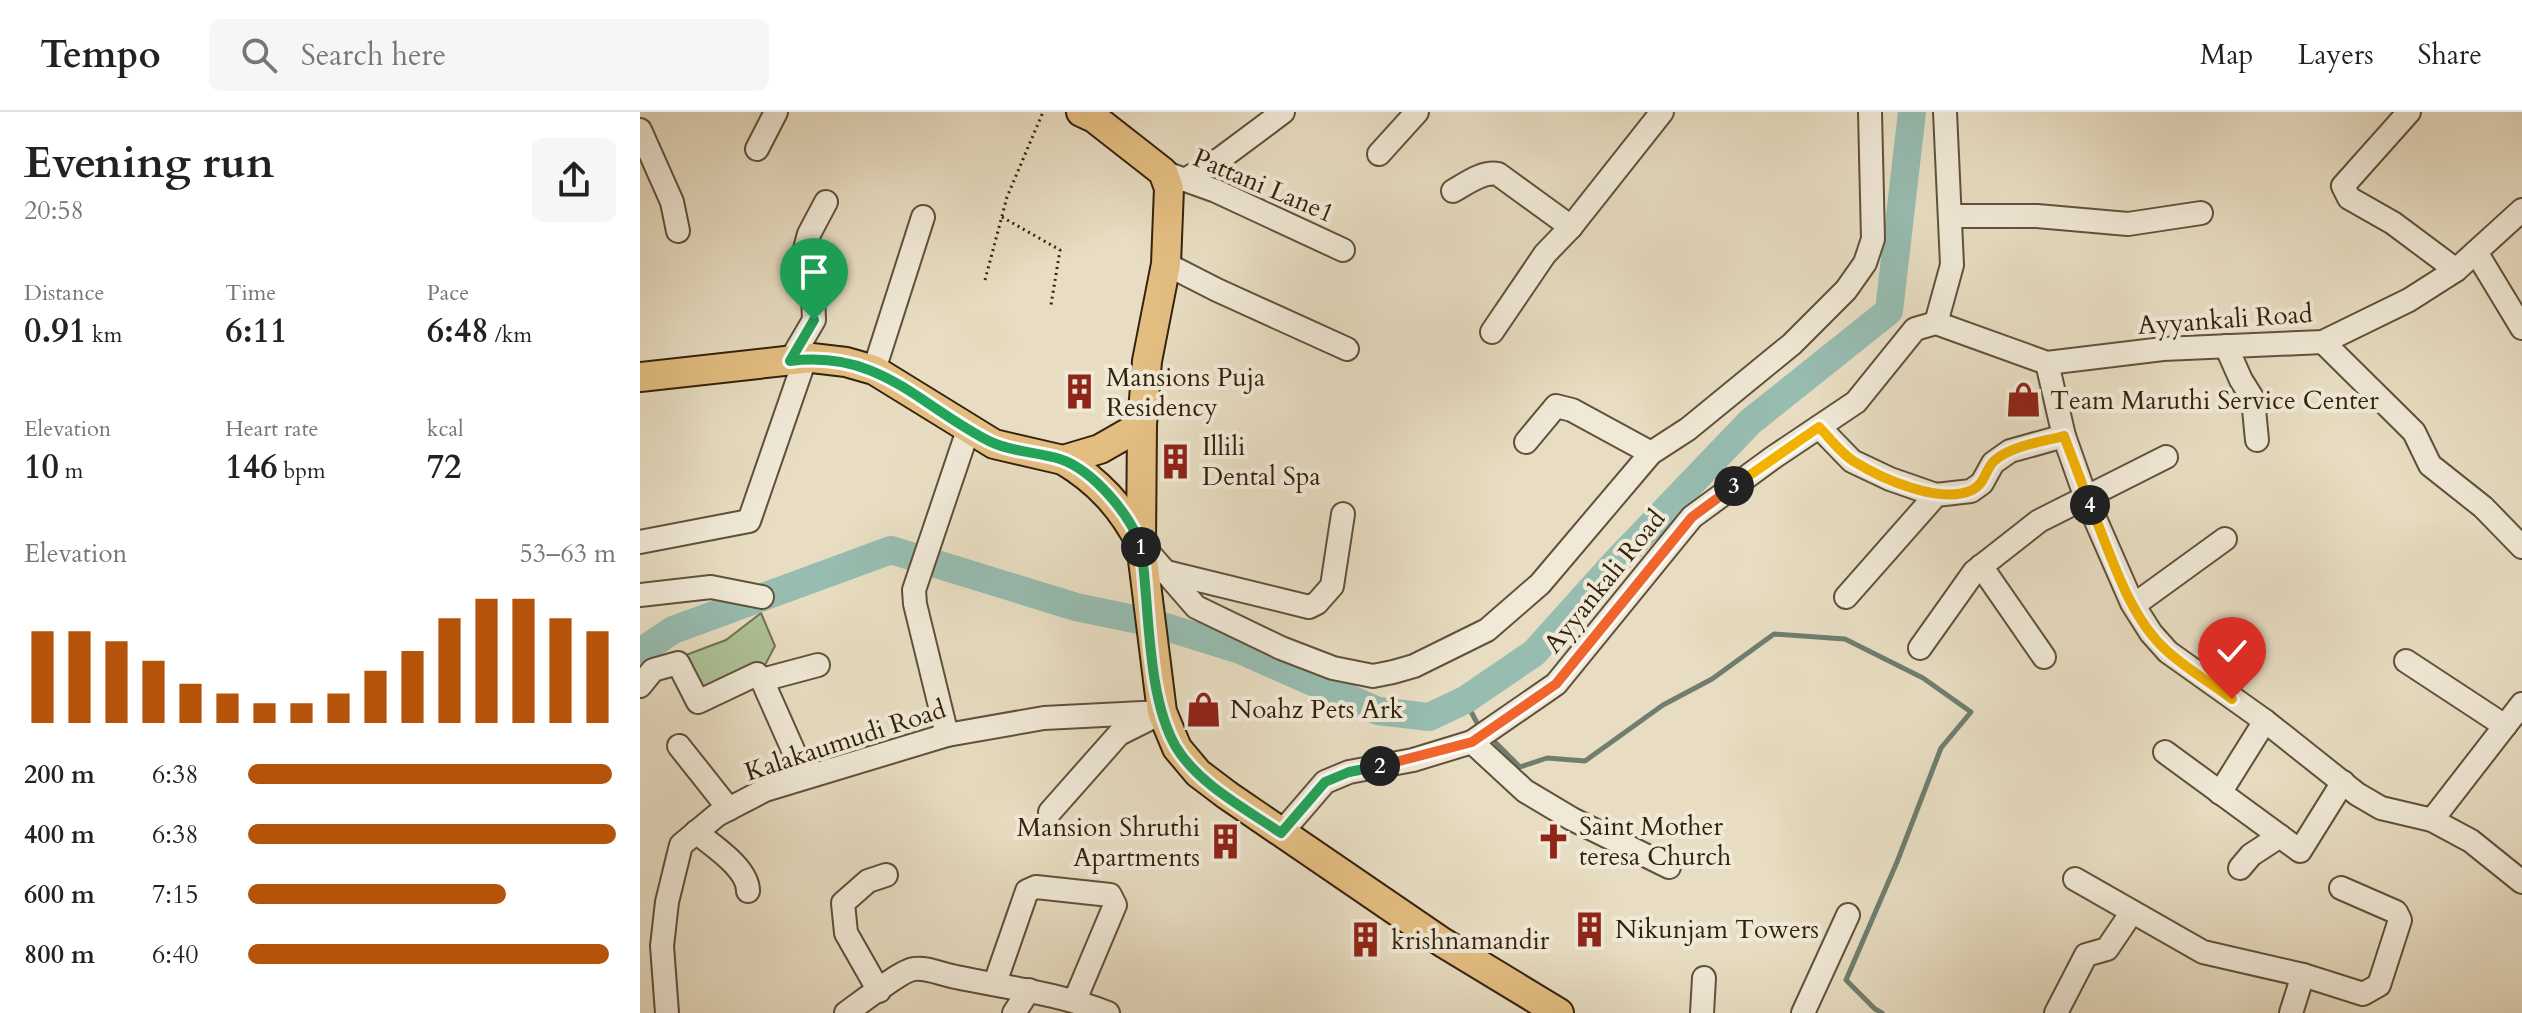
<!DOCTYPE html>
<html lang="en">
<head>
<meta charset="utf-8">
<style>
  body { margin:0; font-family:Cardo,serif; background:#f6f6f6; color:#222; height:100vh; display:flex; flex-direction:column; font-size:30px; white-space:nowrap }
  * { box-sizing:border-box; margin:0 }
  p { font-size:26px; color:#767676 }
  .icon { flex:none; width:44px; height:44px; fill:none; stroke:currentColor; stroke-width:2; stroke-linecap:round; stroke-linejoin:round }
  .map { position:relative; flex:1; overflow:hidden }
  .drawer { display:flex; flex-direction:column; background:#fff; width:640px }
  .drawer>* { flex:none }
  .pin { position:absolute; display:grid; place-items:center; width:68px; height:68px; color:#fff; margin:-82px -34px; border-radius:50% 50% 50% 0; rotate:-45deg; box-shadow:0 0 8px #0007 }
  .pin .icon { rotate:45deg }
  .km { position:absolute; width:40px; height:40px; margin:-20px; border-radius:50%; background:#222; color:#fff; font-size:22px; line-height:40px; text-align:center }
  .round { display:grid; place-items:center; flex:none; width:84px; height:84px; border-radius:12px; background:#f6f6f6 }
  .summary { display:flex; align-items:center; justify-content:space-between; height:136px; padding:0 24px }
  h1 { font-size:44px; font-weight:700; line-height:60px }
  .figures { display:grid; grid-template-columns:repeat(3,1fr); gap:12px; height:136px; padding:8px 24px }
  .figures div { display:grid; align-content:center }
  .figures b { font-size:34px; font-weight:700 }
  .figures small { font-size:22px; font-weight:400 }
  .figures p { font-size:22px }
  .chart { height:224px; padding:16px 24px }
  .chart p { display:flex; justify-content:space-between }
  .chart svg { width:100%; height:144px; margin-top:8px; stroke:#b45309; stroke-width:6 }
  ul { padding:0 24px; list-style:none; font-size:26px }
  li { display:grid; grid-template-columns:128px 96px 1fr; align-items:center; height:60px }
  li i { height:20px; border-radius:10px; background:#b45309 }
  header { display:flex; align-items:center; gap:48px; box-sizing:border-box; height:112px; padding:0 40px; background:#fff; border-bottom:2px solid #e0e0e0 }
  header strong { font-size:38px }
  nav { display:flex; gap:44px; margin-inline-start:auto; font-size:28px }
  .search { width:560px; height:72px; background:#f6f6f6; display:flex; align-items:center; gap:20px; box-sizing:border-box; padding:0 28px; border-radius:12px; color:#767676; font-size:30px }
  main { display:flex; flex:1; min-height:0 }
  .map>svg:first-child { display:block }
  .green { fill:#afc298; stroke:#727252; stroke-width:2 }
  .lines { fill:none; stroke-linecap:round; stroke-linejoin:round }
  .stream { stroke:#6f7e6f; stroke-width:5 }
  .river { stroke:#97bcb0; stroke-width:28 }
  .minor-casing { stroke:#61513a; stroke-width:26 }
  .major-casing { stroke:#34220d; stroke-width:32 }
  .path { stroke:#34220d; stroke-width:3; stroke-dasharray:2 4; stroke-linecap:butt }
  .minor { stroke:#f0e9d7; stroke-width:22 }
  .major { stroke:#e4be81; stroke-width:28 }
  .split-1-casing { stroke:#fff; stroke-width:16 }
  .split-2-casing { stroke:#fff; stroke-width:16 }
  .split-3-casing { stroke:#fff; stroke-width:16 }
  .split-4-casing { stroke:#fff; stroke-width:16 }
  .split-5-casing { stroke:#fff; stroke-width:16 }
  .split-1 { stroke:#22a559; stroke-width:10 }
  .split-2 { stroke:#22a559; stroke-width:10 }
  .split-3 { stroke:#f0652b; stroke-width:10 }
  .split-4 { stroke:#f5b400; stroke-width:10 }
  .split-5 { stroke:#f5b400; stroke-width:10 }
  .labels { text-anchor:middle; stroke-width:8; stroke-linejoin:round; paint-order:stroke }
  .street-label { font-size:26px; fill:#34220d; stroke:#f0e9d7 }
  .poi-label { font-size:26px; fill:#34220d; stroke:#f0e9d7; text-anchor:start }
</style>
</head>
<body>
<header>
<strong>Tempo</strong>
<div class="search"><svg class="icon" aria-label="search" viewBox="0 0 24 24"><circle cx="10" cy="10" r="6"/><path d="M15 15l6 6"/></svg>Search here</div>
<nav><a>Map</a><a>Layers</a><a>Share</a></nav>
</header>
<main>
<section class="drawer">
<div class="summary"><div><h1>Evening run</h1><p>20:58</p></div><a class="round"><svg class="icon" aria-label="share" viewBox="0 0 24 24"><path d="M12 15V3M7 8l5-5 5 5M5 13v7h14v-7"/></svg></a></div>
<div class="figures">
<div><p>Distance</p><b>0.91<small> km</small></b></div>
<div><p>Time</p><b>6:11</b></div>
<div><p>Pace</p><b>6:48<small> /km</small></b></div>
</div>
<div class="figures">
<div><p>Elevation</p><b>10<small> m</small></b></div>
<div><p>Heart rate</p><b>146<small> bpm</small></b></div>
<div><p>kcal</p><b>72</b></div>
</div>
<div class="chart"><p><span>Elevation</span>53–63 m</p>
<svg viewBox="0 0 160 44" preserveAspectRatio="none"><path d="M5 44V16M15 44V16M25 44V19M35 44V25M45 44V32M55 44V35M65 44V38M75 44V38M85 44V35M95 44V28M105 44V22M115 44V12M125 44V6M135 44V6M145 44V12M155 44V16"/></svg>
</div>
<ul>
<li><b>200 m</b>6:38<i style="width:99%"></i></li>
<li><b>400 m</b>6:38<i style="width:100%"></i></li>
<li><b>600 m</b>7:15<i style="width:70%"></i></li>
<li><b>800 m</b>6:40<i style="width:98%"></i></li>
</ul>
</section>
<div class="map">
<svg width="1882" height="901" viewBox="0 0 1882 901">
  <rect width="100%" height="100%" fill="#e8ddc2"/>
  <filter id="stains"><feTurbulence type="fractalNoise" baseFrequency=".0025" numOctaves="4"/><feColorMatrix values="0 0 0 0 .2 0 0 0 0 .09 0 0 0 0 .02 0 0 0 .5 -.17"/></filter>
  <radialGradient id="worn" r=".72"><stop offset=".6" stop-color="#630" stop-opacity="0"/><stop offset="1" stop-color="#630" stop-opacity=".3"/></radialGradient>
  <path class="green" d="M121,501l14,33 -11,21 -62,30 -19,-41 43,-16z"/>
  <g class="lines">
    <g class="stream">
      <path d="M825,588l12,23"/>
      <path d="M856,631l24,24 27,-9 38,3 78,-56 49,-26 62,-45 71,5 78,39 48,34 -30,36 -44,114 -51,118 29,29 7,4"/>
    </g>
    <path class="river" d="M0,540l33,-22 218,-80 185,57 77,16 87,27 138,61 51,6 36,-17 69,-47 79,-88 137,-143 139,-111 23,-199"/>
    <defs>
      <g id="minor">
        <path d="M1769,0l-66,74 6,12 44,25 63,47"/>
        <path d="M0,18l32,72 6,29"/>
        <path d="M117,37l19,-37"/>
        <path d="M739,42l38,-42"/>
        <path d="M523,60l53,19 127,59"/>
        <path d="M545,68l35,-21 63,-47"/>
        <path d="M813,79c14,-8 30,-20 45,-17l73,53"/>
        <path d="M1310,104h87l91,8 73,-11"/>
        <path d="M1836,140l46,76"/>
        <path d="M526,152l51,26 130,59"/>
        <path d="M1296,211l16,-58 -7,-153"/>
        <path d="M852,220l53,-78 26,-27 91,-115"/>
        <path d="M1683,230l91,90 16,33 53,42 39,40"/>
        <path d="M1586,234l15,34 12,19 4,41"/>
        <path d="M150,249l24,-41 -1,-25 -11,-35 7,-26 17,-32"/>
        <path d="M1407,251l17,73 22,62 46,105 19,30 17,19 97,69 92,73 24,14 51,12 39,21 51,41"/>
        <path d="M234,258l49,-153"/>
        <path d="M1179,315l33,34 38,18 46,16"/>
        <path d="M886,330l30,-36 16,4 79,43"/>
        <path d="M0,430l109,-21 56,-162"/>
        <path d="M501,432l55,63 85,41 52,20 40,8 20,-4 21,-6 73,-36 53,-46 111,-131 37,-24 104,-85 54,-54 19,-27 8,-24 -3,-127"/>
        <path d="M1341,454l63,91"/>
        <path d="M522,459l147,36 8,-4 15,-17 11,-72"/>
        <path d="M0,483l71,-8 51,10"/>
        <path d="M1206,485l90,-102 35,-4 11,-8 11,-20 17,-12 54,-15"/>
        <path d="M1494,493l91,-66"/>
        <path d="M1280,536l54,-76 65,-51 127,-64"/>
        <path d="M1766,549l99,65"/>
        <path d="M122,568l43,97"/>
        <path d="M0,574l13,-16 25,-7 20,39 59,-28 5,6 56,-15"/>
        <path d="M307,623l-32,-131 -1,-14 54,-160"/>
        <path d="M832,630l53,49 47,28 97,48"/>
        <path d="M39,634l50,63"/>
        <path d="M1525,640l135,99 43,-69"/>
        <path d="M1580,681l45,-72"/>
        <path d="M410,700l69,-78 34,-17"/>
        <path d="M1792,708l90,-116"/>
        <path d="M56,720c17,14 52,36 52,59"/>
        <path d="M641,721l44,-51 24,-10 64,-12 59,-18 84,-58 136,-167 82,-60 82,-55 59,-73 21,-6 111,40 116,-14 160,-7 86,-42 47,-30 66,-60"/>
        <path d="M1600,756l11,-13 29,-19"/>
        <path d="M1435,767l128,73 100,23 60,19 16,-9 21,-65 -4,-8 -55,-24"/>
        <path d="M355,871l32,-92 9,-4 74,8 5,10 -40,95"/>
        <path d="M239,879l-33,-58 -3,-30 25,-22 18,-6"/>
        <path d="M27,901l-5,-67 5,-44 14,-57 36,-30 48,-25 182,-55 97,-17 118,-6"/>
        <path d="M206,901c13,-9 56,-43 68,-44 14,-2 28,6 42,8 52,11 102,16 152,36"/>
        <path d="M374,901l15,-23"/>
        <path d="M1062,901l2,-35"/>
        <path d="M1163,901l45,-98"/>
        <path d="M1416,901l30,-58 21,-6 25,-37"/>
        <path d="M1651,901l12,-38"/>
      </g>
      <g id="major">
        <path d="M441,0l13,6 69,54 6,16 -3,76 -19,97 -5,64 -1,119 21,168 15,36 21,25 29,22 215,147 117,71"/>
        <path d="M0,265l172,-19 34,4 28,8 120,74 69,16 37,-11 42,-24"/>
        <path d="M423,348c35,21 59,47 78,84"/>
      </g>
    </defs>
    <use href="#minor" class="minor-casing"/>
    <use href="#major" class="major-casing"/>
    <g class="path">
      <path d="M362,105l58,33 -9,55"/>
      <path d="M345,168l22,-83 36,-85"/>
    </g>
    <use href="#minor" class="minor"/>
    <use href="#major" class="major"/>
  </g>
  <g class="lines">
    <defs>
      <path id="split-1" d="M174,208l-24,41c90,-11 127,43 199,80 22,11 48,11 71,18 33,11 71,56 81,88"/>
      <path id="split-2" d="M501,435c9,60 5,148 35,200 22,37 70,62 105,86l44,-51 24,-10 31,-6"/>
      <path id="split-3" d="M740,654l92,-24 84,-58 136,-167 42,-31"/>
      <path id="split-4" d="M1094,374l85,-59c11,11 22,27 36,35 27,17 86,43 117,28 13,-6 13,-20 22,-29 18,-16 48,-19 70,-25l26,69"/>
      <path id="split-5" d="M1450,393c21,48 37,110 77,146 20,18 44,32 65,48"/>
    </defs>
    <use href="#split-1" class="split-1-casing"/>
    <use href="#split-2" class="split-2-casing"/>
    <use href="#split-3" class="split-3-casing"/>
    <use href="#split-4" class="split-4-casing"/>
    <use href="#split-5" class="split-5-casing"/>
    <use href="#split-1" class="split-1"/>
    <use href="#split-2" class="split-2"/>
    <use href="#split-3" class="split-3"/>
    <use href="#split-4" class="split-4"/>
    <use href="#split-5" class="split-5"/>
  </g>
  <defs>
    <symbol id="building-bare" viewBox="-9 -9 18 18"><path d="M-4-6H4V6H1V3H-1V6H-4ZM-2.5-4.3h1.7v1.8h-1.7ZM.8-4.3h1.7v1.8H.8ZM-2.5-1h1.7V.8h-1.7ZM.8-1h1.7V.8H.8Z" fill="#8f2418" stroke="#f0e9d7" stroke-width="2.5" paint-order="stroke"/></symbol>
    <symbol id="shop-bare" viewBox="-9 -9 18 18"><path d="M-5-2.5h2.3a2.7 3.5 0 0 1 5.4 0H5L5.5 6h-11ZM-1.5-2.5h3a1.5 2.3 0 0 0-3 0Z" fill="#8f2418" stroke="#f0e9d7" stroke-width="2.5" paint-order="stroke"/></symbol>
    <symbol id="church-bare" viewBox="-9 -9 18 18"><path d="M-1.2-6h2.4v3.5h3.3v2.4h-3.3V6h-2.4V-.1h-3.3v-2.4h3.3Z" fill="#8f2418" stroke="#f0e9d7" stroke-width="2.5" paint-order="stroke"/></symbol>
  </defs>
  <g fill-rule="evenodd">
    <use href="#building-bare" x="414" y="254" width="51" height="51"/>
    <use href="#shop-bare" x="1358" y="262" width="51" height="51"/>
    <use href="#building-bare" x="510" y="324" width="51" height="51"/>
    <use href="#shop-bare" x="538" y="572" width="51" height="51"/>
    <use href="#church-bare" x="888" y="704" width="51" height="51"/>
    <use href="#building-bare" x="560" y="704" width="51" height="51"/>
    <use href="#building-bare" x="924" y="792" width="51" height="51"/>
    <use href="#building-bare" x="700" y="802" width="51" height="51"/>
  </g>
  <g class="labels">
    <g class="street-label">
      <text transform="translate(624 73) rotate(23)" y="9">Pattani Lane1</text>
      <text transform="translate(1585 207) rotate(-4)" y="9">Ayyankali Road</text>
      <text transform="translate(964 469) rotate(-51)" y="9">Ayyankali Road</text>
      <text transform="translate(205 628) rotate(-18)" y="9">Kalakaumudi Road</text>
    </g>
    <g class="poi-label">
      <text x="466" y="274">Mansions Puja<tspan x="466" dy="30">Residency</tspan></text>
      <text x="1410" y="297">Team Maruthi Service Center</text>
      <text x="562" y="343">Illili<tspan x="562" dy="30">Dental Spa</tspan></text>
      <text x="590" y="606">Noahz Pets Ark</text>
      <text x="939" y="723">Saint Mother<tspan x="939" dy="30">teresa Church</tspan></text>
      <text x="560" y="724" text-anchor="end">Mansion Shruthi<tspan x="560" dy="30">Apartments</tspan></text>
      <text x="975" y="826">Nikunjam Towers</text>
      <text x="751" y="837">krishnamandir</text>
    </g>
  </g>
  <rect width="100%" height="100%" filter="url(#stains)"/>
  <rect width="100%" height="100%" fill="url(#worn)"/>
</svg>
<div class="pin" style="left:174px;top:208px;background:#1e9e55"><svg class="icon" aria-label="arrive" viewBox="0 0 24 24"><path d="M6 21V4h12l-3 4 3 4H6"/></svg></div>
<div class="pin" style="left:1592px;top:587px;background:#d93025"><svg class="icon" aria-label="check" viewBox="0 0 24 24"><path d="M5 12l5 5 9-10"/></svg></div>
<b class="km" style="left:501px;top:435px">1</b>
<b class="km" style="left:740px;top:654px">2</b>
<b class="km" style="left:1094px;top:374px">3</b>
<b class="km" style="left:1450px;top:393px">4</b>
</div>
</main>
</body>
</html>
